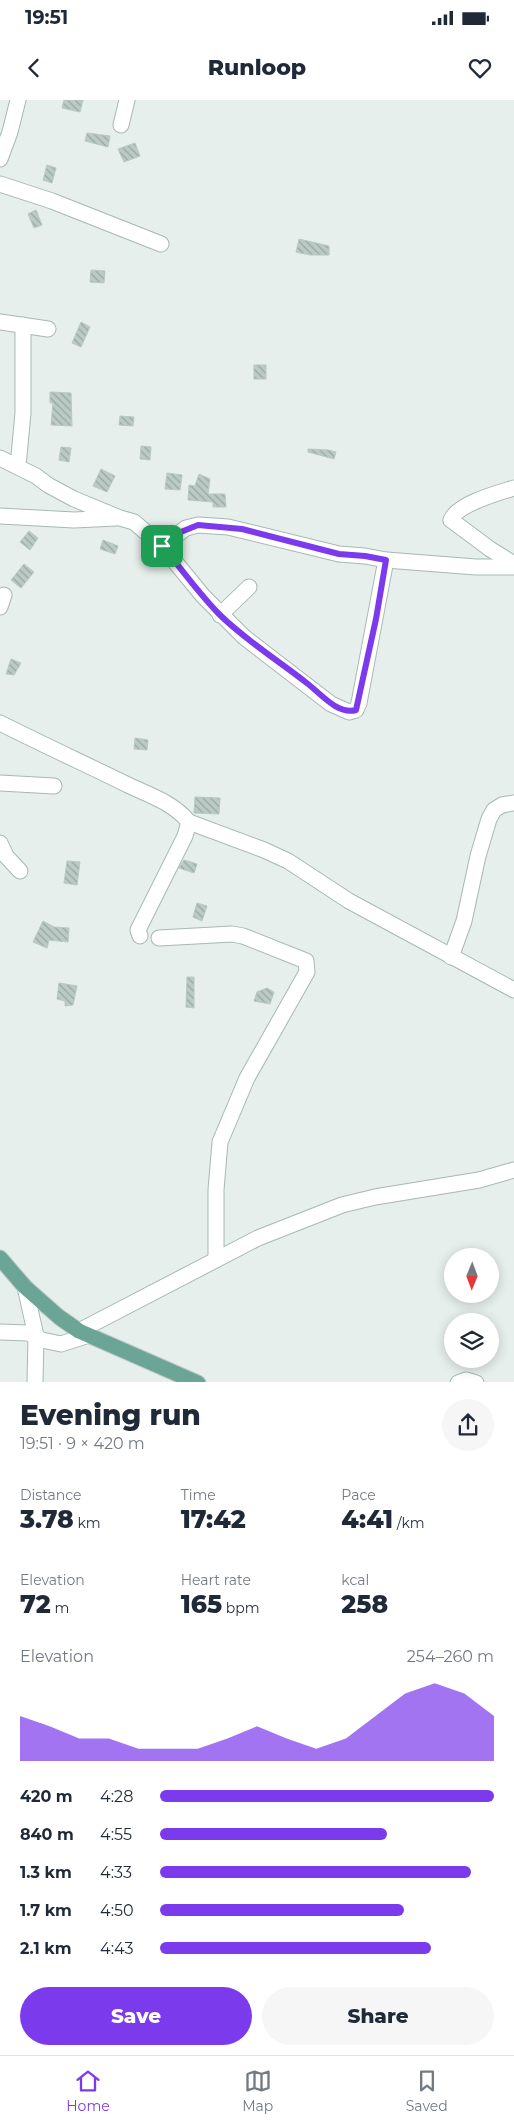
<!DOCTYPE html>
<html lang="en">
<head>
<meta charset="utf-8">
<style>
  body { margin:0; font-family:Montserrat,sans-serif; background:#f6f6f7; color:#1f2937; height:100vh; display:flex; flex-direction:column; font-size:19px; white-space:nowrap }
  * { box-sizing:border-box; margin:0 }
  p { font-size:16px; color:#747a83 }
  .icon { flex:none; width:28px; height:28px; fill:none; stroke:currentColor; stroke-width:2; stroke-linecap:round; stroke-linejoin:round }
  .map { position:relative; height:1282px; overflow:hidden }
  .drawer { display:flex; flex-direction:column; background:#fff; flex:1 }
  .drawer>* { flex:none }
  .needle { width:32px; rotate:181deg }
  .controls { position:absolute; left:444px; top:1148px; display:grid; gap:10px }
  .controls a { display:grid; place-items:center; width:55px; height:55px; border-radius:50%; background:#fff; box-shadow:0 2px 12px #0003; font-size:25px }
  .pin { position:absolute; display:grid; place-items:center; width:42px; height:42px; color:#fff; margin:-21px; border-radius:10px; box-shadow:0 2px 8px #0006 }
  .round { display:grid; place-items:center; flex:none; width:52px; height:52px; border-radius:26px; background:#f6f6f7 }
  .overview { display:flex; align-items:center; justify-content:space-between; height:85px; padding:0 20px }
  h1 { font-size:28px; font-weight:800; line-height:38px }
  .metrics { display:grid; grid-template-columns:repeat(3,1fr); gap:8px; height:85px; padding:5px 20px }
  .metrics div { display:grid; align-content:center }
  .metrics b { font-size:25px; font-weight:800 }
  .metrics small { font-size:14px; font-weight:400 }
  .metrics p { font-size:14px }
  .chart { height:140px; padding:10px 20px }
  .chart p { display:flex; justify-content:space-between }
  .chart svg { width:100%; height:90px; margin-top:5px; fill:#7c3aed; opacity:.7 }
  .action { display:flex; gap:10px; margin-top:auto; padding:10px 20px }
  .action a { flex:1; height:58px; border-radius:30px; background:#7c3aed; color:#fff; font-size:20px; font-weight:800; line-height:58px; text-align:center }
  .action a+a { background:#f6f6f7; color:#1f2937 }
  ul { padding:0 20px; list-style:none; font-size:16px }
  li { display:grid; grid-template-columns:80px 60px 1fr; align-items:center; height:38px }
  li i { height:12px; border-radius:6px; background:#7c3aed }
  .status { display:flex; justify-content:space-between; align-items:center; height:35px; padding:0 25px; background:#fff; direction:ltr }
  .status svg { height:14px; fill:currentColor }
  header { display:flex; justify-content:space-between; align-items:center; height:65px; padding:0 20px; background:#fff; font-size:22px; font-weight:800 }
  .menu { display:flex; justify-content:space-around; align-items:center; height:70px; border-top:1px solid #e0e1e3; background:#fff; font-size:14px; color:#747a83 }
  .menu a { display:grid; justify-items:center; gap:2px }
  .menu .selected { color:#7c3aed }
  .map>svg:first-child { display:block }
  .building { fill:url(#building-back-hatch); stroke:#b8c9c2 }
  .lines { fill:none; stroke-linecap:round; stroke-linejoin:round }
  .minor-casing { stroke:#a8b8b2; stroke-width:17 }
  .major-casing { stroke:#c2cac8; stroke-width:17 }
  .minor { stroke:#fff; stroke-width:15 }
  .major { stroke:#6aa596; stroke-width:15 }
  .route-casing { stroke:#fff; stroke-width:10 }
  .route { stroke:#7c3aed; stroke-width:6 }
</style>
</head>
<body>
<div class="status"><b>19:51</b><svg viewBox="0 0 49 12"><path d="M0 12V9h3v3zM5 12V6h3v6zM10 12V3h3v9zM15 12V0h3v12zM26 1h20v11H26zM47 4h2v5h-2z"/></svg></div>
<header><svg class="icon" aria-label="back" viewBox="0 0 24 24"><path d="M15 5l-7 7 7 7"/></svg>Runloop<svg class="icon" aria-label="heart" viewBox="0 0 24 24"><path d="M12 20l-8-8c-3-5 5-10 8-4 3-6 11-1 8 4z"/></svg></header>
<div class="map">
<svg width="514" height="1283" viewBox="0 0 514 1283">
  <defs>
    <pattern id="building-back-hatch" width="6" height="6" patternUnits="userSpaceOnUse" patternTransform="scale(1.25)"><rect width="6" height="6" fill="#bbcac4"/><path d="M-1 5l2 2M0 0l6 6M5-1l2 2" fill="none" stroke="#98a6a0"/></pattern>
  </defs>
  <rect width="100%" height="100%" fill="#e6efeb"/>
  <g class="building">
    <path d="M64,0h19l-3,12 -18,-4z"/>
    <path d="M87,33l23,3 -2,11 -23,-6z"/>
    <path d="M135,43l5,13 -16,6 -6,-13z"/>
    <path d="M47,65l9,3 -4,15 -9,-3z"/>
    <path d="M36,110l6,15 -8,3 -6,-14z"/>
    <path d="M299,139l30,7v9h-19l-14,-3z"/>
    <path d="M91,170l14,1 -1,12 -14,-1z"/>
    <path d="M81,222l9,5 -9,20 -9,-4z"/>
    <rect x="254" y="265" width="12" height="14"/>
    <path d="M50,292l21,1 1,33 -21,-1 2,-22h-3z"/>
    <path d="M120,316l14,1 -1,9 -14,-1z"/>
    <path d="M141,346l10,1 -1,13 -10,-1z"/>
    <path d="M61,347l10,1 -2,14 -10,-2z"/>
    <path d="M308,349l20,1 8,2 -2,7 -26,-7z"/>
    <path d="M101,369l14,7 -8,16 -14,-6z"/>
    <path d="M167,373l15,2 -2,15 -15,-1z"/>
    <path d="M199,374l11,5 -2,15h17l1,13h-13v-5l-25,-2 1,-15 6,1z"/>
    <path d="M29,431l9,7 -8,12 -10,-8z"/>
    <path d="M103,440l15,6 -3,8 -15,-5z"/>
    <path d="M24,464l10,8 -13,16 -10,-8z"/>
    <path d="M11,559l10,4 -7,12 -8,-1z"/>
    <path d="M135,638l13,2 -1,10 -13,-1z"/>
    <path d="M195,697l25,1 -1,16 -25,-1z"/>
    <path d="M184,760l13,4 -3,9 -15,-5z"/>
    <path d="M67,761l13,1 -3,23 -13,-2z"/>
    <path d="M197,803l10,3 -5,15 -9,-4z"/>
    <path d="M43,821l11,6 15,1 -1,14 -19,-2 -2,8 -14,-6z"/>
    <path d="M187,877h7v31l-8,-1z"/>
    <path d="M59,883l18,3 -4,19 -8,1v-5l-8,-2z"/>
    <path d="M267,888l7,4 -4,12 -16,-3 3,-9z"/>
  </g>
  <g class="lines">
    <defs>
      <g id="minor">
        <path d="M121,25l6,-25"/>
        <path d="M0,59l10,-27 8,-32"/>
        <path d="M0,84l52,17 109,43"/>
        <path d="M0,222l48,7"/>
        <path d="M0,358l36,18 12,9 26,14 46,19 14,4 28,24 41,50 41,41 87,67 18,8 7,-2 3,-7 27,-143"/>
        <path d="M18,366l5,-53v-88"/>
        <path d="M514,388c-16,5 -57,16 -63,32l39,29 24,15"/>
        <path d="M0,416l74,4 42,-2"/>
        <path d="M162,446l24,-18 12,-3 30,2 111,27 26,2 21,4 90,7h38"/>
        <path d="M0,507l4,-12"/>
        <path d="M220,515l29,-28"/>
        <path d="M0,623c42,21 85,41 128,62 23,11 44,17 61,37l-4,14 -47,94 2,6"/>
        <path d="M0,683l54,3"/>
        <path d="M189,722l75,28 24,11 61,40 165,89"/>
        <path d="M0,743l6,13 14,15"/>
        <path d="M159,838l73,-4 11,2 63,25 1,11 -60,106 -27,64 -4,48v70"/>
        <path d="M451,857l13,-36 14,-65 11,-37 5,-9 8,-5 12,-2"/>
        <path d="M25,1187l11,49 -1,47"/>
        <path d="M79,1231l179,-93 84,-33 33,-8 104,-17 35,-10"/>
        <path d="M0,1232l28,1 14,7 19,4 28,-9"/>
        <path d="M458,1283l8,-3 10,3"/>
      </g>
      <path id="major" d="M0,1158l25,29 34,30 20,14 119,52"/>
    </defs>
    <use href="#minor" class="minor-casing"/>
    <use href="#major" class="major-casing"/>
    <use href="#minor" class="minor"/>
    <use href="#major" class="major"/>
  </g>
  <g class="lines">
    <defs>
      <path id="route" d="M198,425l44,4 97,25 26,2 21,4 -10,59 -20,91c-18,5 -34,-15 -48,-26 -29,-23 -60,-42 -87,-68 -22,-22 -39,-47 -59,-70l14,-12z"/>
    </defs>
    <use href="#route" class="route-casing"/>
    <use href="#route" class="route"/>
  </g>
</svg>
<div class="controls">
<a><svg class="needle" viewBox="-14 -14 28 28"><path d="M0-13l5 13h-10z" fill="#e53935"/><path d="M0 13l5-13h-10z" fill="#747a83"/></svg></a>
<a><svg class="icon" aria-label="layers" viewBox="0 0 24 24"><path d="M12 4l9 5-9 5-9-5zM3 14l9 5 9-5"/></svg></a>
</div>
<div class="pin" style="left:162px;top:446px;background:#1e9e55"><svg class="icon" aria-label="arrive" viewBox="0 0 24 24"><path d="M6 21V4h12l-3 4 3 4H6"/></svg></div>
</div>
<section class="drawer">
<div class="overview"><div><h1>Evening run</h1><p>19:51 · 9 × 420 m</p></div><a class="round"><svg class="icon" aria-label="share" viewBox="0 0 24 24"><path d="M12 15V3M7 8l5-5 5 5M5 13v7h14v-7"/></svg></a></div>
<div class="metrics">
<div><p>Distance</p><b>3.78<small> km</small></b></div>
<div><p>Time</p><b>17:42</b></div>
<div><p>Pace</p><b>4:41<small> /km</small></b></div>
</div>
<div class="metrics">
<div><p>Elevation</p><b>72<small> m</small></b></div>
<div><p>Heart rate</p><b>165<small> bpm</small></b></div>
<div><p>kcal</p><b>258</b></div>
</div>
<div class="chart"><p><span>Elevation</span>254–260 m</p>
<svg viewBox="0 0 160 44" preserveAspectRatio="none"><path d="M0 44V22L10 27L20 33L30 33L40 38L50 38L60 38L70 33L80 27L90 33L100 38L110 33L120 22L130 11L140 6L150 11L160 22V44z"/></svg>
</div>
<ul>
<li><b>420 m</b>4:28<i style="width:100%"></i></li>
<li><b>840 m</b>4:55<i style="width:68%"></i></li>
<li><b>1.3 km</b>4:33<i style="width:93%"></i></li>
<li><b>1.7 km</b>4:50<i style="width:73%"></i></li>
<li><b>2.1 km</b>4:43<i style="width:81%"></i></li>
</ul>
<div class="action"><a>Save</a><a>Share</a></div>
</section>
<nav class="menu">
<a class="selected"><svg class="icon" aria-label="home" viewBox="0 0 24 24"><path d="M3 11l9-7 9 7M6 9v11h12V9"/></svg>Home</a>
<a><svg class="icon" aria-label="map" viewBox="0 0 24 24"><path d="M3 6l6-2 6 2 6-2v14l-6 2-6-2-6 2zM9 4v14M15 6v14"/></svg>Map</a>
<a><svg class="icon" aria-label="saved" viewBox="0 0 24 24"><path d="M7 4h10v16l-5-4-5 4z"/></svg>Saved</a>
</nav>
</body>
</html>
